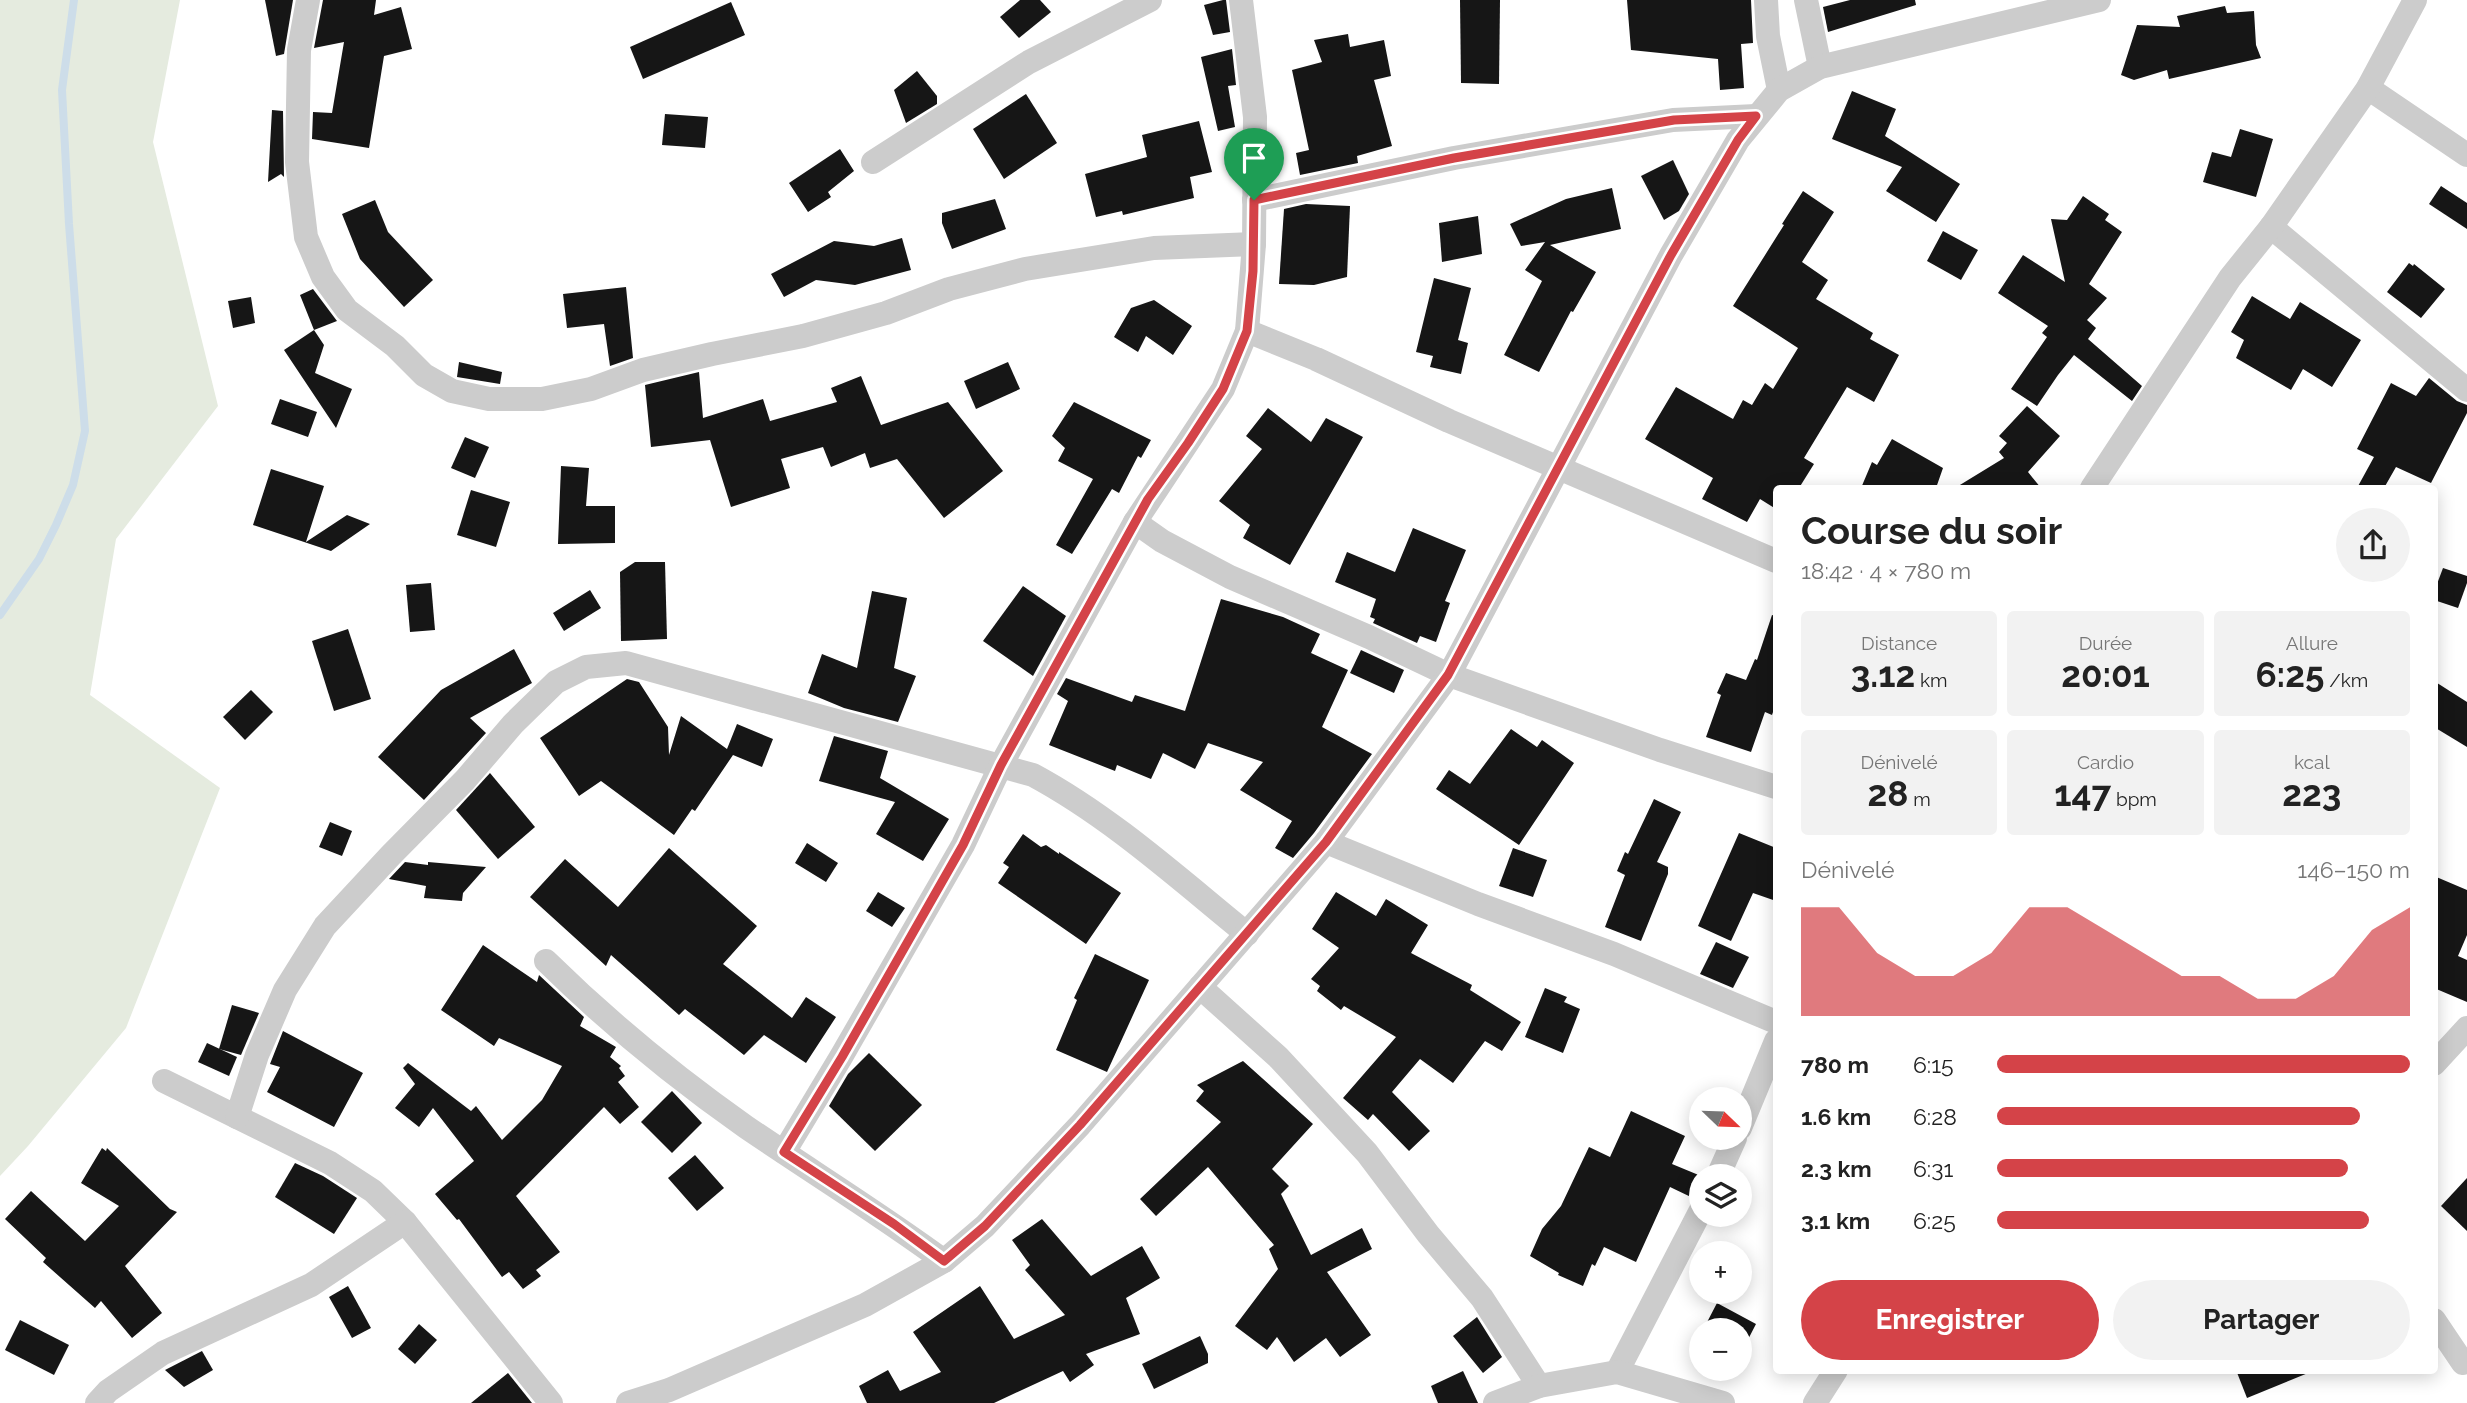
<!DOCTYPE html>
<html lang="fr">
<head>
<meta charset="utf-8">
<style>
  body { margin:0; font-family:Raleway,sans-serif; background:#f2f2f2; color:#222; height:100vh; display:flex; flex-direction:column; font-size:26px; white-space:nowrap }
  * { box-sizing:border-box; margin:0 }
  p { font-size:23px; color:#767676 }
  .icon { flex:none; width:38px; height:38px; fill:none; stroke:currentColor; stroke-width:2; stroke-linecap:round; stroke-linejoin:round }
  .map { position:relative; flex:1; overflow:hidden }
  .side { position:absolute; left:1773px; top:485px; width:665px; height:889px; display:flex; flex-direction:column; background:#fff; border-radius:7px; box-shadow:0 4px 18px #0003 }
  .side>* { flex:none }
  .needle { width:46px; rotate:113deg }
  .fabs { position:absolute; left:1689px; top:1087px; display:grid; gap:14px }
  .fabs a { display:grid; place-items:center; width:63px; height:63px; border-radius:50%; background:#fff; box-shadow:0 4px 18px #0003; font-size:35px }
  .pin { position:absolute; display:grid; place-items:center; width:60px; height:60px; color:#fff; margin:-72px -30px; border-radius:50% 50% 50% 0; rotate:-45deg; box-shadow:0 0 7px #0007 }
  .pin .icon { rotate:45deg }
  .round { display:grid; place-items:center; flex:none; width:74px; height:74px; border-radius:37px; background:#f2f2f2 }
  .headline { display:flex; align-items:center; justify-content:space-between; height:119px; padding:0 28px }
  h1 { font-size:38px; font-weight:700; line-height:52px }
  .stats { display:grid; grid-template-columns:repeat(3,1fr); gap:10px; height:119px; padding:7px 28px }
  .stats div { display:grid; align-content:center; border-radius:7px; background:#f2f2f2; text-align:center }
  .stats b { font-size:35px; font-weight:700 }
  .stats small { font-size:19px; font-weight:400 }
  .stats p { font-size:19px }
  .chart { height:196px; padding:14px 28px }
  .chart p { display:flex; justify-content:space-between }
  .chart svg { width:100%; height:126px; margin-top:7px; fill:#d44348; opacity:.7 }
  .primary-button { display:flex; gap:14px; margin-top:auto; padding:14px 28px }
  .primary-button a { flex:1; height:80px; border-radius:42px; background:#d44348; color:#fff; font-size:28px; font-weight:700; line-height:80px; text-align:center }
  .primary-button a+a { background:#f2f2f2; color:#222 }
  ul { padding:0 28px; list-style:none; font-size:23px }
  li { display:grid; grid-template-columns:112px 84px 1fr; align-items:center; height:52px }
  li i { height:18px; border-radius:9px; background:#d44348 }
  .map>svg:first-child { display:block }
  .green { fill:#e5ebdf }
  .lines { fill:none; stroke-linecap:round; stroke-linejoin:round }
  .stream { stroke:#cddde9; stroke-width:8 }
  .building { fill:#161616 }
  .street { stroke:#ccc; stroke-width:24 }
  .route-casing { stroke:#fff; stroke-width:14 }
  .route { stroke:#d44348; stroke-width:9 }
</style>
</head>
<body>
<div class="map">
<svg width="2467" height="1403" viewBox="0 0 2467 1403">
  <rect width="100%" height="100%" fill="#fff"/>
  <path class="green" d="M0,0h180l-27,142 65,264 -102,133 -26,156 130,93 -94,240 -98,118 -28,30z"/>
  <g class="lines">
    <path class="stream" d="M0,615l39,-56 17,-34 17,-40 12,-54 -16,-207 -7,-134 12,-90"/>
  </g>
  <g class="building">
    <path d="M265,0h28l-9,54 -8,2z"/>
    <path d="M323,0h53l-2,15 27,-8 11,42 -28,7 -15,92 -57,-9 1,-27 19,1 12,-71 -30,6z"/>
    <path d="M1020,0h20l11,12 -32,26 -19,-21z"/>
    <path d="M1223,0h3l4,32 -17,3 -9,-30z"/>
    <path d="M1460,0h40l-1,84 -38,-1z"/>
    <path d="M1627,0h124l2,43 -12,1 3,44 -24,2 -2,-31 -87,-9z"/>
    <path d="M1850,0h65l1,5 -88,27 -5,-25z"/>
    <path d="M731,2l14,33 -102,44 -13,-32z"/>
    <path d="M2225,6l2,7 27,-2 2,34 5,13 -92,21 -2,-9 -33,10 -13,-5 16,-50 43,2 -3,-11z"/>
    <path d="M1348,34l2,13 34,-7 7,36 -17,4 18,66 -35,10 1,7 -58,12 -4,-22 13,-3 -17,-80 30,-8 -8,-22z"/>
    <path d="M1232,49l4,36 -8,1 7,41 -17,4 -17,-74z"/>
    <path d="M917,71l20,25v8l-31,19 -12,-33z"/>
    <path d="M1852,91l44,18 -11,27 75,48 -24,38 -50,-31 16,-24 -70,-28z"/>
    <path d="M1026,94l31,49 -53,36 -31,-50z"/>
    <path d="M272,110l11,1 1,66 -3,-3 -13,8z"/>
    <path d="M665,114l43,3 -3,31 -43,-3z"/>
    <path d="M1199,121l13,51 -22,5 4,21 -71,17 -1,-4 -26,6 -11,-43 62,-17 -5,-22z"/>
    <path d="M2240,129l33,10 -17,58 -53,-15 9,-30 19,5z"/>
    <path d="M840,149l14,22 -26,21 3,5 -23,15 -19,-29z"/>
    <path d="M1673,160l16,34 -10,17 -15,9 -23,-44z"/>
    <path d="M2441,186l26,17v26l-38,-25z"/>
    <path d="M1612,188l9,41 -71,16 46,27 -23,40 -2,-1 -32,61 -35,-17 38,-74 -17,-11 20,-28 -24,4 -11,-22 56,-25z"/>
    <path d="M1803,191l31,21 -32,50 26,18 -12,19 57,34 -3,6 29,16 -25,47 -27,-15 -43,71 10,6 -15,24h-23v21l-16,-10 -13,23 -45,-23 11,-21 -68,-39 31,-52 57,32 10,-19 9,5 13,-22 8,6 25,-41 -65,-42 51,-81 -2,-1z"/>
    <path d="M2083,196l26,18 -4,6 17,12 -33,52 18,14 -20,22 9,8 -8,11 54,47 -10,15 -58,-46 -16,20 -21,31 -26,-17 36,-52 -5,-4 6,-7 -50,-33 25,-38 42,27 -14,-63 16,1z"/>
    <path d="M995,199l11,30 -54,20 -10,-26v-10z"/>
    <path d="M375,200l13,32 45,48 -29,27 -44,-48 -18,-45z"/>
    <path d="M1306,204l44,2 -3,71 -33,8 -35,-1 5,-75z"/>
    <path d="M1478,216l4,38 -40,8 -3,-39z"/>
    <path d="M1943,231l35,19 -17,30 -34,-19z"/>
    <path d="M902,238l9,32 -56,15 -39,-5 -32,17 -13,-23 63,-33 40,5z"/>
    <path d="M2409,263l4,3 1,-2 31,25 -24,29 -34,-26z"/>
    <path d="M1434,278l37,10 -13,52 10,3 -7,31 -31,-7 3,-11 -17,-4z"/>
    <path d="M626,287l7,71 -23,8 -6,-42 -37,4 -4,-34z"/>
    <path d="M313,289l24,32 -23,9 -14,-35z"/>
    <path d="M2252,296l38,23 10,-17 61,38 -29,47 -29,-18 -12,21 -55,-32 8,-18 -13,-8z"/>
    <path d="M251,297l4,26 -22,5 -5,-27z"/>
    <path d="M1154,300l38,26 -19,29 -27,-19 -8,16 -24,-15 17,-29z"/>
    <path d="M314,330l10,15 -9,28 37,16 -16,39 -52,-78z"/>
    <path d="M459,362l43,10 -2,12 -43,-7z"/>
    <path d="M1008,362l12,27 -44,20 -12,-28z"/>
    <path d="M699,372l4,46 60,-19 7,22 67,-19 -6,-14 30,-12 20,49 67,-23 55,69 -59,47 -47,-59 -27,9 -5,-15 -34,14 -8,-20 -42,12 9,29 -59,19 -21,-67 -59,7 -6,-62z"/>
    <path d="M2429,378l28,23 10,4v8l-36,70 -35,-16 -12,21h-27l17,-31 -17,-8 34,-66 25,13z"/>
    <path d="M280,399l37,13 -9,25 -37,-13z"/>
    <path d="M1074,402l77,38 -10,18 -3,-2 -19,37 -7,-4 -40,65 -16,-9 37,-66 -35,-18 7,-13 -13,-12z"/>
    <path d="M2027,406l33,30 -32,36 13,16h-86l49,-30 -5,-6 8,-9 -8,-7z"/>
    <path d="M1268,408l43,34 15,-24 37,19 -73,128 -47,-27 7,-13 -31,-24 43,-52 -16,-13z"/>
    <path d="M465,437l24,10 -14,31 -24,-10z"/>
    <path d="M1892,439l51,29 -7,20h-75l11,-26 5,3z"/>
    <path d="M561,466l28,2 -3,38h29v37l-57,1z"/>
    <path d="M271,469l53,17 -18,56 41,-27 23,9 -39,27 -78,-26z"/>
    <path d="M471,490l39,12 -14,45 -39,-12z"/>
    <path d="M1413,528l53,22 -21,51 5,2 -14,39 -16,-6 -3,7 -44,-20 2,-4 -5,-2 6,-18 -41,-17 12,-30 48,20z"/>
    <path d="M635,562h30l2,77 -46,2 -1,-69z"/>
    <path d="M2443,568l24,8v7l-9,25 -24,-8v-8z"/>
    <path d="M431,583l4,47 -25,2 -4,-47z"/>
    <path d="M1023,586l43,30 -33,60 -50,-35z"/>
    <path d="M590,590l11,18 -37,23 -11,-18z"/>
    <path d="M872,591l35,7 -13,70 22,8 -18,46 -54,-14 -36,-15 14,-39 35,14z"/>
    <path d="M1221,599l62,18 37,17 -9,19 37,17 -26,57 50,27 -58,79 -21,25 -18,-10 17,-27 -52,-31 23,-28 -55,-19 -13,26 -32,-16 -12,26 -34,-14 -2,6 -66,-26 19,-44 -11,-7 9,-16 66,24 3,-7 50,16z"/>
    <path d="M1772,615l4,1v87l-4,12 -7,-3 -14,40 -45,-15 15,-42 -4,-2 9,-20 20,7 9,-21 2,1z"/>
    <path d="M348,629l23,70 -37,12 -22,-70z"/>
    <path d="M514,649l18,34 -62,35 16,15 -62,67 -46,-43 63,-67z"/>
    <path d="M1361,650l43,20 -10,23 -44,-20z"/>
    <path d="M627,679l12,3 29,45 1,28 12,-39 46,33 10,-25 36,15 -11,28 -29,-12 -38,56 -3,-2 -18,26 -73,-54 -22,15 -39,-58z"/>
    <path d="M2434,681l33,21v45l-33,-20z"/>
    <path d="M251,690l22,22 -28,28 -22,-23z"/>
    <path d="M1511,729l26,18 5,-7 32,23 -55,82 -83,-56 13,-19 21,14z"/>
    <path d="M834,736l54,15 -8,27 69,41 -26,42 -47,-27 19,-32 -76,-21z"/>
    <path d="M490,773l45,54 -37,32 -42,-49z"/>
    <path d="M1654,799l27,13 -24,50 11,5v7l-27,67 -36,-14 20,-52 -8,-4 8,-19 3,2z"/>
    <path d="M330,822l22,9 -10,25 -23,-9z"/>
    <path d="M1739,833l37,15v53l-23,-8 -22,48 -33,-15z"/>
    <path d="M1023,834l18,13 5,-2 13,9v-2l62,41 -35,51 -88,-61 11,-16 -6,-4z"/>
    <path d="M807,843l31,20 -12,19 -31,-19z"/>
    <path d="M669,848l88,78 -34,38 69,54 14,-21 30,20 -30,46 -42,-28 -20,20 -59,-46 -6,6 -68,-60 -5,11 -76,-69 35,-38 53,48z"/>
    <path d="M1513,848l34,12 -14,37 -34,-11z"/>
    <path d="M405,862l23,3v-3l58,5 -23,26 -1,8 -38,-3 2,-12 -37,-7z"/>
    <path d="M2434,876l33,14v45l-9,21 9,4v42l-33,-14z"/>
    <path d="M878,892l27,16 -13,19 -26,-16z"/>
    <path d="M1336,892l40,24 10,-17 42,26 -17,28 61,32 -2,5 51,32 -19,29 -17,-10 -32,42 -33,-24 -28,33 38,39 -21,20 -36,-37 -5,6 -25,-22 53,-61 -52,-31 -3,4 -24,-19 3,-5 -9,-7 28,-31 -27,-19z"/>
    <path d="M1716,942l33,15 -16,31 -33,-14z"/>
    <path d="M483,945l54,37 2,-7 45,42 -4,9 36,21 -6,10 11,9 -2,2 6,8 -7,6 21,25 -19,17 -16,-17 -88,89 44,56 -24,18 5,6 -18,13 -14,-17 -7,5 -43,-58 -2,1 -22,-26 39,-33 -41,-53 -14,19 -24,-19 20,-24 -12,-16 5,-5 63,48 5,-5 26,34 40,-40 20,-34 -63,-28 -5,8 -53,-36z"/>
    <path d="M1095,954l54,26 -42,92 -51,-22 21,-50 -3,-2z"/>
    <path d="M1545,988l22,9 -3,5 16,7 -17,44 -38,-16z"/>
    <path d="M232,1005l27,8 -18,42 -22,-6z"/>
    <path d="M283,1031l80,42 -29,54 -67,-35 13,-25 -10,-3z"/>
    <path d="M207,1043l30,14 -8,19 -31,-14z"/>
    <path d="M869,1053l53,52 -47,46 -46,-45 19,-32z"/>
    <path d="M1243,1061l70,63 -41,45 17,17 -8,8 30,61 51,-27 10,21 -45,23 44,63 -31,22 -14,-19 -32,24 -17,-25 -10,13 -32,-24 43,-57 -9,-20 5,-4 -66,-78 -52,49 -16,-17 81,-77 -25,-21 8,-10 -7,-6z"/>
    <path d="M672,1091l30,32 -30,30 -31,-31z"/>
    <path d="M1631,1111l54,25 -13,28 29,12v19l-8,3 -23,-11 -34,75 -32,-15 -9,19 -3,-2 -9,22 -25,-11 1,-2 -29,-17 12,-27 19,-23 28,-59 21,10z"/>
    <path d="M102,1148l4,3 1,-3 63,61 7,3 -52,54 37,47 -30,25 -31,-37 -6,7 -52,-46 3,-4 -41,-39 26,-28 54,50 34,-35 -38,-23z"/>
    <path d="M695,1155l29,33 -27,23 -29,-33z"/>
    <path d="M295,1163l28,13 34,22 -23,36 -59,-37z"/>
    <path d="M2467,1178v53l-26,-25z"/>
    <path d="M1042,1219l49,57 51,-30 18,32 -34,20 14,36 -54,20 8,11 -24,17 -7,-11 -69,32h-127l-8,-17 29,-16 12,21 41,-19 -28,-40 67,-46 34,53 51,-24 -40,-45 5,-5 -18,-25z"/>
    <path d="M348,1286l23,42 -19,10 -23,-41z"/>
    <path d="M1717,1303l39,21 -16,31v-25h-37z"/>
    <path d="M1477,1317l25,40 -19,16 -30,-37z"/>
    <path d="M20,1320l49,25 -15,30 -49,-25z"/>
    <path d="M419,1324l18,16 -22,24 -17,-15z"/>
    <path d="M1200,1336l8,18v9l-54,26 -12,-25z"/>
    <path d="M202,1351l11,19 -29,17 -19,-17z"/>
    <path d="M2236,1370h77v1l-66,27z"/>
    <path d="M1463,1371l15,32h-40l-7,-17z"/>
    <path d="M508,1373l24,30h-61z"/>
  </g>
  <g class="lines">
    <g class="street">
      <path d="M308,0l-9,50 -2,112 9,75 17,40 24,33 48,36 29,29 28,16 37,8h53l49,-10 52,-19 69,-16 91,-18 83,-23 63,-24 76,-20 129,-21 100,-4"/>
      <path d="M1766,0l2,36 11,54"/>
      <path d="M1806,0l14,67"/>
      <path d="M2368,88l99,67"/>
      <path d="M873,162l156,-100 121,-62"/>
      <path d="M1254,200l200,-42 219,-38 83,-4"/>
      <path d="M2271,227l196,163"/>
      <path d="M1247,331l69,28 133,62 327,140"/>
      <path d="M2092,488l138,-210 41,-51 97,-139 47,-88"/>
      <path d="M1135,522l27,19 68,36 139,60 80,38 211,75 116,37"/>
      <path d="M1326,842l152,62 136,50 162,68"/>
      <path d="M546,961c62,61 129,116 200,166 66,45 134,87 198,134"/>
      <path d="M1200,987l78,70 89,96 61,81 54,64 57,88"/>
      <path d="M2434,1064l33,-36"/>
      <path d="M164,1081l166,82 43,28 32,31 146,181"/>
      <path d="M237,1117l20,-62 28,-65 40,-64 66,-71 74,-75 48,-56 43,-42 30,-15 40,-4 407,112c78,42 145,103 214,159"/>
      <path d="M1740,1128l36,-87"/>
      <path d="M784,1152l57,-95 122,-212 38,-80 134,-243 88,-133 24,-58 7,-87 1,-127 -14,-117"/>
      <path d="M1718,1176l17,-38"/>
      <path d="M2434,1320l29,43"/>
      <path d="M1617,1372l84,-162"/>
      <path d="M97,1403l11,-12 55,-38 148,-68 94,-63"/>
      <path d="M628,1403l41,-13 196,-85 79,-44 41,-35 95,-101 246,-283 123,-167 222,-420 67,-115 41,-50 41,-23 279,-67"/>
      <path d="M1495,1403l44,-17 78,-14 106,31"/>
      <path d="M1815,1403l21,-33"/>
    </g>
  </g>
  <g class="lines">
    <defs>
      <path id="route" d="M1756,116l-18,24 -67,115 -223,420 -122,167 -246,283 -95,101 -41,35 -50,-37 -110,-72 58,-95 121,-212 38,-80 147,-266 40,-56 35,-54 24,-58 6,-60 1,-71 200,-42 220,-38z"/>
    </defs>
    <use href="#route" class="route-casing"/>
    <use href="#route" class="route"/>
  </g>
</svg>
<div class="fabs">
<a><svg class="needle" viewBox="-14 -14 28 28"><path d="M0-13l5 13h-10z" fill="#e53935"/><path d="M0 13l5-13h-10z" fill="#767676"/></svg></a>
<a><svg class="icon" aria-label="layers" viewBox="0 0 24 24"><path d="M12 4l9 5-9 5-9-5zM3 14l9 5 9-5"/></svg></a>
<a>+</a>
<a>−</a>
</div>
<div class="pin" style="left:1254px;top:200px;background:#1e9e55"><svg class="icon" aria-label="arrive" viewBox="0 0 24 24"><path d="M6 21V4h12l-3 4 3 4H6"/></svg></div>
<section class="side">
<div class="headline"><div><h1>Course du soir</h1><p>18:42 · 4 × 780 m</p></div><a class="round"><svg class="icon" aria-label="share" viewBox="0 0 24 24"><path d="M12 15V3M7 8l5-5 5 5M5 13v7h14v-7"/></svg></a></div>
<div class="stats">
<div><p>Distance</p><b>3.12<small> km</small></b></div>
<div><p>Durée</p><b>20:01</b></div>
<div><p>Allure</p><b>6:25<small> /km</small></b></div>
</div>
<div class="stats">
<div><p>Dénivelé</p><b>28<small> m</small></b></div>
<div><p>Cardio</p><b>147<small> bpm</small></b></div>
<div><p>kcal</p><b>223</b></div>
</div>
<div class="chart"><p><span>Dénivelé</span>146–150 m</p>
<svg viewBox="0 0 160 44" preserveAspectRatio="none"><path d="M0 44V6L10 6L20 22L30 30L40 30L50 22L60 6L70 6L80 14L90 22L100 30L110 30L120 38L130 38L140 30L150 14L160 6V44z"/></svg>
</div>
<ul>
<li><b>780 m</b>6:15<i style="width:100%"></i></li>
<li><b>1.6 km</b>6:28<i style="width:88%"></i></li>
<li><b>2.3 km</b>6:31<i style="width:85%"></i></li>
<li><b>3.1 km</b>6:25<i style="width:90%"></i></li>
</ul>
<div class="primary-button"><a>Enregistrer</a><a>Partager</a></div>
</section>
</div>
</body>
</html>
